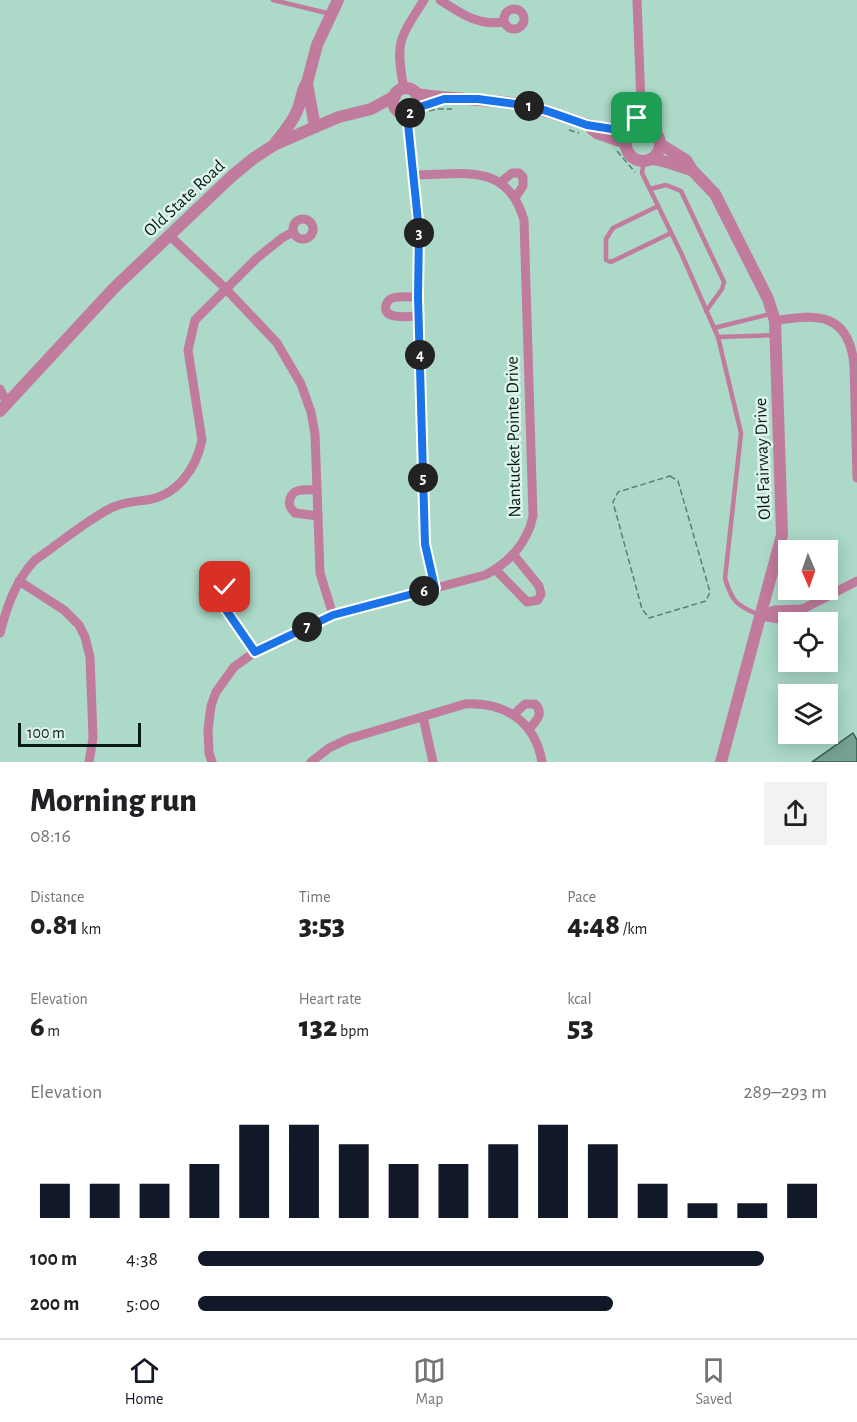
<!DOCTYPE html>
<html lang="en">
<head>
<meta charset="utf-8">
<style>
  body { margin:0; font-family:"Alegreya Sans",sans-serif; background:#f2f2f2; color:#202124; height:100vh; display:flex; flex-direction:column; font-size:22px; white-space:nowrap }
  * { box-sizing:border-box; margin:0 }
  p { font-size:20px; color:#757577 }
  .icon { flex:none; width:33px; height:33px; fill:none; stroke:currentColor; stroke-width:2; stroke-linecap:round; stroke-linejoin:round }
  .map { position:relative; height:762px; overflow:hidden }
  .side { display:flex; flex-direction:column; background:#fff; flex:1 }
  .side>* { flex:none }
  .needle { width:39px; rotate:178deg }
  .fabs { position:absolute; left:778px; top:540px; display:grid; gap:12px }
  .fabs a { display:grid; place-items:center; width:60px; height:60px; border-radius:0px; background:#fff; box-shadow:0 3px 15px #0003; font-size:30px }
  .scale { position:absolute; left:18px; bottom:15px; width:123px; box-sizing:border-box; padding-left:6px; border:3px solid #071913; border-top:0; font-size:16px; line-height:21px; white-space:nowrap; color:#071913; -webkit-text-stroke:4px #def4eb; paint-order:stroke }
  .pin { position:absolute; display:grid; place-items:center; width:51px; height:51px; color:#fff; margin:-26px; border-radius:12px; box-shadow:0 3px 9px #0006 }
  .km { position:absolute; width:30px; height:30px; margin:-15px; border-radius:50%; background:#222; color:#fff; font-size:16px; line-height:30px; text-align:center }
  .round { display:grid; place-items:center; flex:none; width:63px; height:63px; border-radius:0px; background:#f2f2f2 }
  .overview { display:flex; align-items:center; justify-content:space-between; height:102px; padding:0 30px }
  h1 { font-size:33px; font-weight:800; line-height:45px }
  .metrics { display:grid; grid-template-columns:repeat(3,1fr); gap:9px; height:102px; padding:6px 30px }
  .metrics div { display:grid; align-content:center }
  .metrics b { font-size:30px; font-weight:800 }
  .metrics small { font-size:16px; font-weight:400 }
  .metrics p { font-size:16px }
  .chart { height:168px; padding:12px 30px }
  .chart p { display:flex; justify-content:space-between }
  .chart svg { width:100%; height:108px; margin-top:6px; stroke:#111827; stroke-width:6 }
  ul { padding:0 30px; list-style:none; font-size:20px }
  li { display:grid; grid-template-columns:96px 72px 1fr; align-items:center; height:45px }
  li i { height:15px; border-radius:8px; background:#111827 }
  .tabs { display:flex; justify-content:space-around; align-items:center; height:84px; border-top:2px solid #e0e0e0; background:#fff; font-size:16px; color:#757577 }
  .tabs a { display:grid; justify-items:center; gap:3px }
  .tabs .on { color:#111827 }
  .map>svg:first-child { display:block }
  .building { fill:#76a292; stroke:#325c4e; stroke-width:1.5 }
  .lines { fill:none; stroke-linecap:round; stroke-linejoin:round }
  .path { stroke:#5d7e72; stroke-width:1.5; stroke-dasharray:6 3; stroke-linecap:butt }
  .service { stroke:#c17b9c; stroke-width:4.5 }
  .minor { stroke:#c17b9c; stroke-width:9 }
  .tertiary { stroke:#c17b9c; stroke-width:12 }
  .route-casing { stroke:#fff; stroke-width:12 }
  .route { stroke:#1a73e8; stroke-width:8 }
  .labels { text-anchor:middle; stroke-width:5; stroke-linejoin:round; paint-order:stroke }
  .street-label { font-size:18px; fill:#071913; stroke:#def4eb }
</style>
</head>
<body>
<div class="map">
<svg width="857" height="762" viewBox="0 0 857 762">
  <rect width="100%" height="100%" fill="#acd9c8"/>
  <path class="building" d="M853,733l4,7v22h-45z"/>
  <g class="lines">
    <g class="path">
      <path d="M429,111l8,-2h15"/>
      <path d="M569,130l10,3"/>
      <path d="M617,151l18,21"/>
      <path d="M670,476l8,5 32,111 -4,9 -57,17 -7,-9 -29,-107 5,-10z"/>
    </g>
    <g class="service">
      <path d="M273,0l58,14"/>
      <path d="M644,161l-2,12 40,82 36,82 23,96 -16,145c7,24 11,27 34,37"/>
      <path d="M650,189l16,-4 15,6 43,91 -2,7 -16,22"/>
      <path d="M658,206l-45,22 -7,11v21l5,2 60,-29"/>
      <path d="M714,328l56,-14"/>
      <path d="M718,337l57,-2"/>
    </g>
    <g class="minor">
      <path d="M440,0c20,13 38,26 63,22"/>
      <path d="M637,0l4,103 -4,8v17"/>
      <circle cx="514" cy="19" r="10"/>
      <path d="M404,89c-9,-47 -5,-50 20,-89"/>
      <path d="M641,103c6,9 6,18 12,28"/>
      <path d="M407,114l12,117 -1,66 7,247 10,44"/>
      <path d="M501,182l11,-9h7l4,4v9l-8,12"/>
      <circle cx="303" cy="229" r="10"/>
      <path d="M170,236l55,52 52,55 24,41 10,28 4,22 5,139 13,42"/>
      <path d="M418,297c-8,0 -18,-1 -25,1 -4,1 -6,3 -7,7 -4,16 24,11 33,11"/>
      <path d="M775,321c42,-8 74,-8 79,44l3,113"/>
      <path d="M0,389l7,14"/>
      <path d="M317,490c-10,0 -24,-3 -27,9 -2,7 1,10 5,14l23,3"/>
      <path d="M496,570l31,32 11,-2 3,-6 -2,-8 -26,-32"/>
      <path d="M19,581l45,29 15,15 6,12 5,20 3,81 -4,24"/>
      <circle cx="215" cy="594" r="12"/>
      <path d="M222,604l33,48"/>
      <path d="M763,615l11,-5 29,-1"/>
      <path d="M761,616l18,3 14,-3 10,-7 54,-28"/>
      <path d="M0,633c7,-27 16,-53 35,-73 25,-17 49,-38 76,-52 12,-6 22,-6 35,-8 31,-4 50,-31 56,-60l-14,-90 7,-30 62,-62 25,-20 11,-6"/>
      <path d="M513,715l12,-11h10c9,9 2,16 -5,24"/>
      <path d="M423,717l10,45"/>
      <path d="M212,762l-3,-9 -1,-23 3,-24 5,-14 18,-25 21,-15 78,-37 152,-40c23,-11 43,-33 48,-59l-9,-296c-17,-59 -61,-45 -110,-45"/>
      <path d="M311,762l18,-14 19,-9 117,-35c40,-2 70,17 77,58"/>
    </g>
    <g class="tertiary">
      <circle cx="406" cy="101" r="13"/>
      <path d="M416,94c35,6 71,4 107,11 22,4 41,13 62,19 15,4 31,6 46,8"/>
      <path d="M315,127l-8,-44 10,-38 21,-45"/>
      <circle cx="643" cy="144" r="17"/>
      <path d="M592,129l5,4 29,10"/>
      <path d="M276,142c7,-9 15,-18 20,-29 5,-9 5,-20 10,-29"/>
      <path d="M660,144l26,16 6,10 23,24 53,105 7,22 7,214 -61,227"/>
      <path d="M651,159c16,1 26,8 41,11"/>
      <path d="M0,411l114,-123 118,-112 22,-18 20,-13 41,-18 24,-10 32,-8 24,-13"/>
    </g>
  </g>
  <g class="lines">
    <defs>
      <path id="route" d="M225,587l2,7 -5,10 33,48 78,-37 102,-27 -10,-44 -7,-247 1,-66 -12,-117 10,-6 27,-9h34l45,6 24,6 40,14 44,7 6,-4v-10"/>
    </defs>
    <use href="#route" class="route-casing"/>
    <use href="#route" class="route"/>
  </g>
  <g class="labels">
    <g class="street-label">
      <text transform="translate(184 198) rotate(-43)" y="6">Old State Road</text>
      <text transform="translate(513 437) rotate(-91)" y="6">Nantucket Pointe Drive</text>
      <text transform="translate(762 459) rotate(-92)" y="6">Old Fairway Drive</text>
    </g>
  </g>
</svg>
<div class="fabs">
<a><svg class="needle" viewBox="-14 -14 28 28"><path d="M0-13l5 13h-10z" fill="#e53935"/><path d="M0 13l5-13h-10z" fill="#757577"/></svg></a>
<a><svg class="icon" aria-label="locate" viewBox="0 0 24 24"><circle cx="12" cy="12" r="6"/><path d="M12 2v4M12 18v4M2 12h4M18 12h4"/></svg></a>
<a><svg class="icon" aria-label="layers" viewBox="0 0 24 24"><path d="M12 4l9 5-9 5-9-5zM3 14l9 5 9-5"/></svg></a>
</div>
<div class="scale">100 m</div>
<div class="pin" style="left:637px;top:118px;background:#1e9e55"><svg class="icon" aria-label="arrive" viewBox="0 0 24 24"><path d="M6 21V4h12l-3 4 3 4H6"/></svg></div>
<div class="pin" style="left:225px;top:587px;background:#d93025"><svg class="icon" aria-label="check" viewBox="0 0 24 24"><path d="M5 12l5 5 9-10"/></svg></div>
<b class="km" style="left:529px;top:106px">1</b>
<b class="km" style="left:410px;top:113px">2</b>
<b class="km" style="left:419px;top:233px">3</b>
<b class="km" style="left:420px;top:355px">4</b>
<b class="km" style="left:423px;top:478px">5</b>
<b class="km" style="left:424px;top:591px">6</b>
<b class="km" style="left:307px;top:627px">7</b>
</div>
<section class="side">
<div class="overview"><div><h1>Morning run</h1><p>08:16</p></div><a class="round"><svg class="icon" aria-label="share" viewBox="0 0 24 24"><path d="M12 15V3M7 8l5-5 5 5M5 13v7h14v-7"/></svg></a></div>
<div class="metrics">
<div><p>Distance</p><b>0.81<small> km</small></b></div>
<div><p>Time</p><b>3:53</b></div>
<div><p>Pace</p><b>4:48<small> /km</small></b></div>
</div>
<div class="metrics">
<div><p>Elevation</p><b>6<small> m</small></b></div>
<div><p>Heart rate</p><b>132<small> bpm</small></b></div>
<div><p>kcal</p><b>53</b></div>
</div>
<div class="chart"><p><span>Elevation</span>289–293 m</p>
<svg viewBox="0 0 160 44" preserveAspectRatio="none"><path d="M5 44V30M15 44V30M25 44V30M35 44V22M45 44V6M55 44V6M65 44V14M75 44V22M85 44V22M95 44V14M105 44V6M115 44V14M125 44V30M135 44V38M145 44V38M155 44V30"/></svg>
</div>
<ul>
<li><b>100 m</b>4:38<i style="width:90%"></i></li>
<li><b>200 m</b>5:00<i style="width:66%"></i></li>
</ul>
</section>
<nav class="tabs">
<a class="on"><svg class="icon" aria-label="home" viewBox="0 0 24 24"><path d="M3 11l9-7 9 7M6 9v11h12V9"/></svg>Home</a>
<a><svg class="icon" aria-label="map" viewBox="0 0 24 24"><path d="M3 6l6-2 6 2 6-2v14l-6 2-6-2-6 2zM9 4v14M15 6v14"/></svg>Map</a>
<a><svg class="icon" aria-label="saved" viewBox="0 0 24 24"><path d="M7 4h10v16l-5-4-5 4z"/></svg>Saved</a>
</nav>
</body>
</html>
